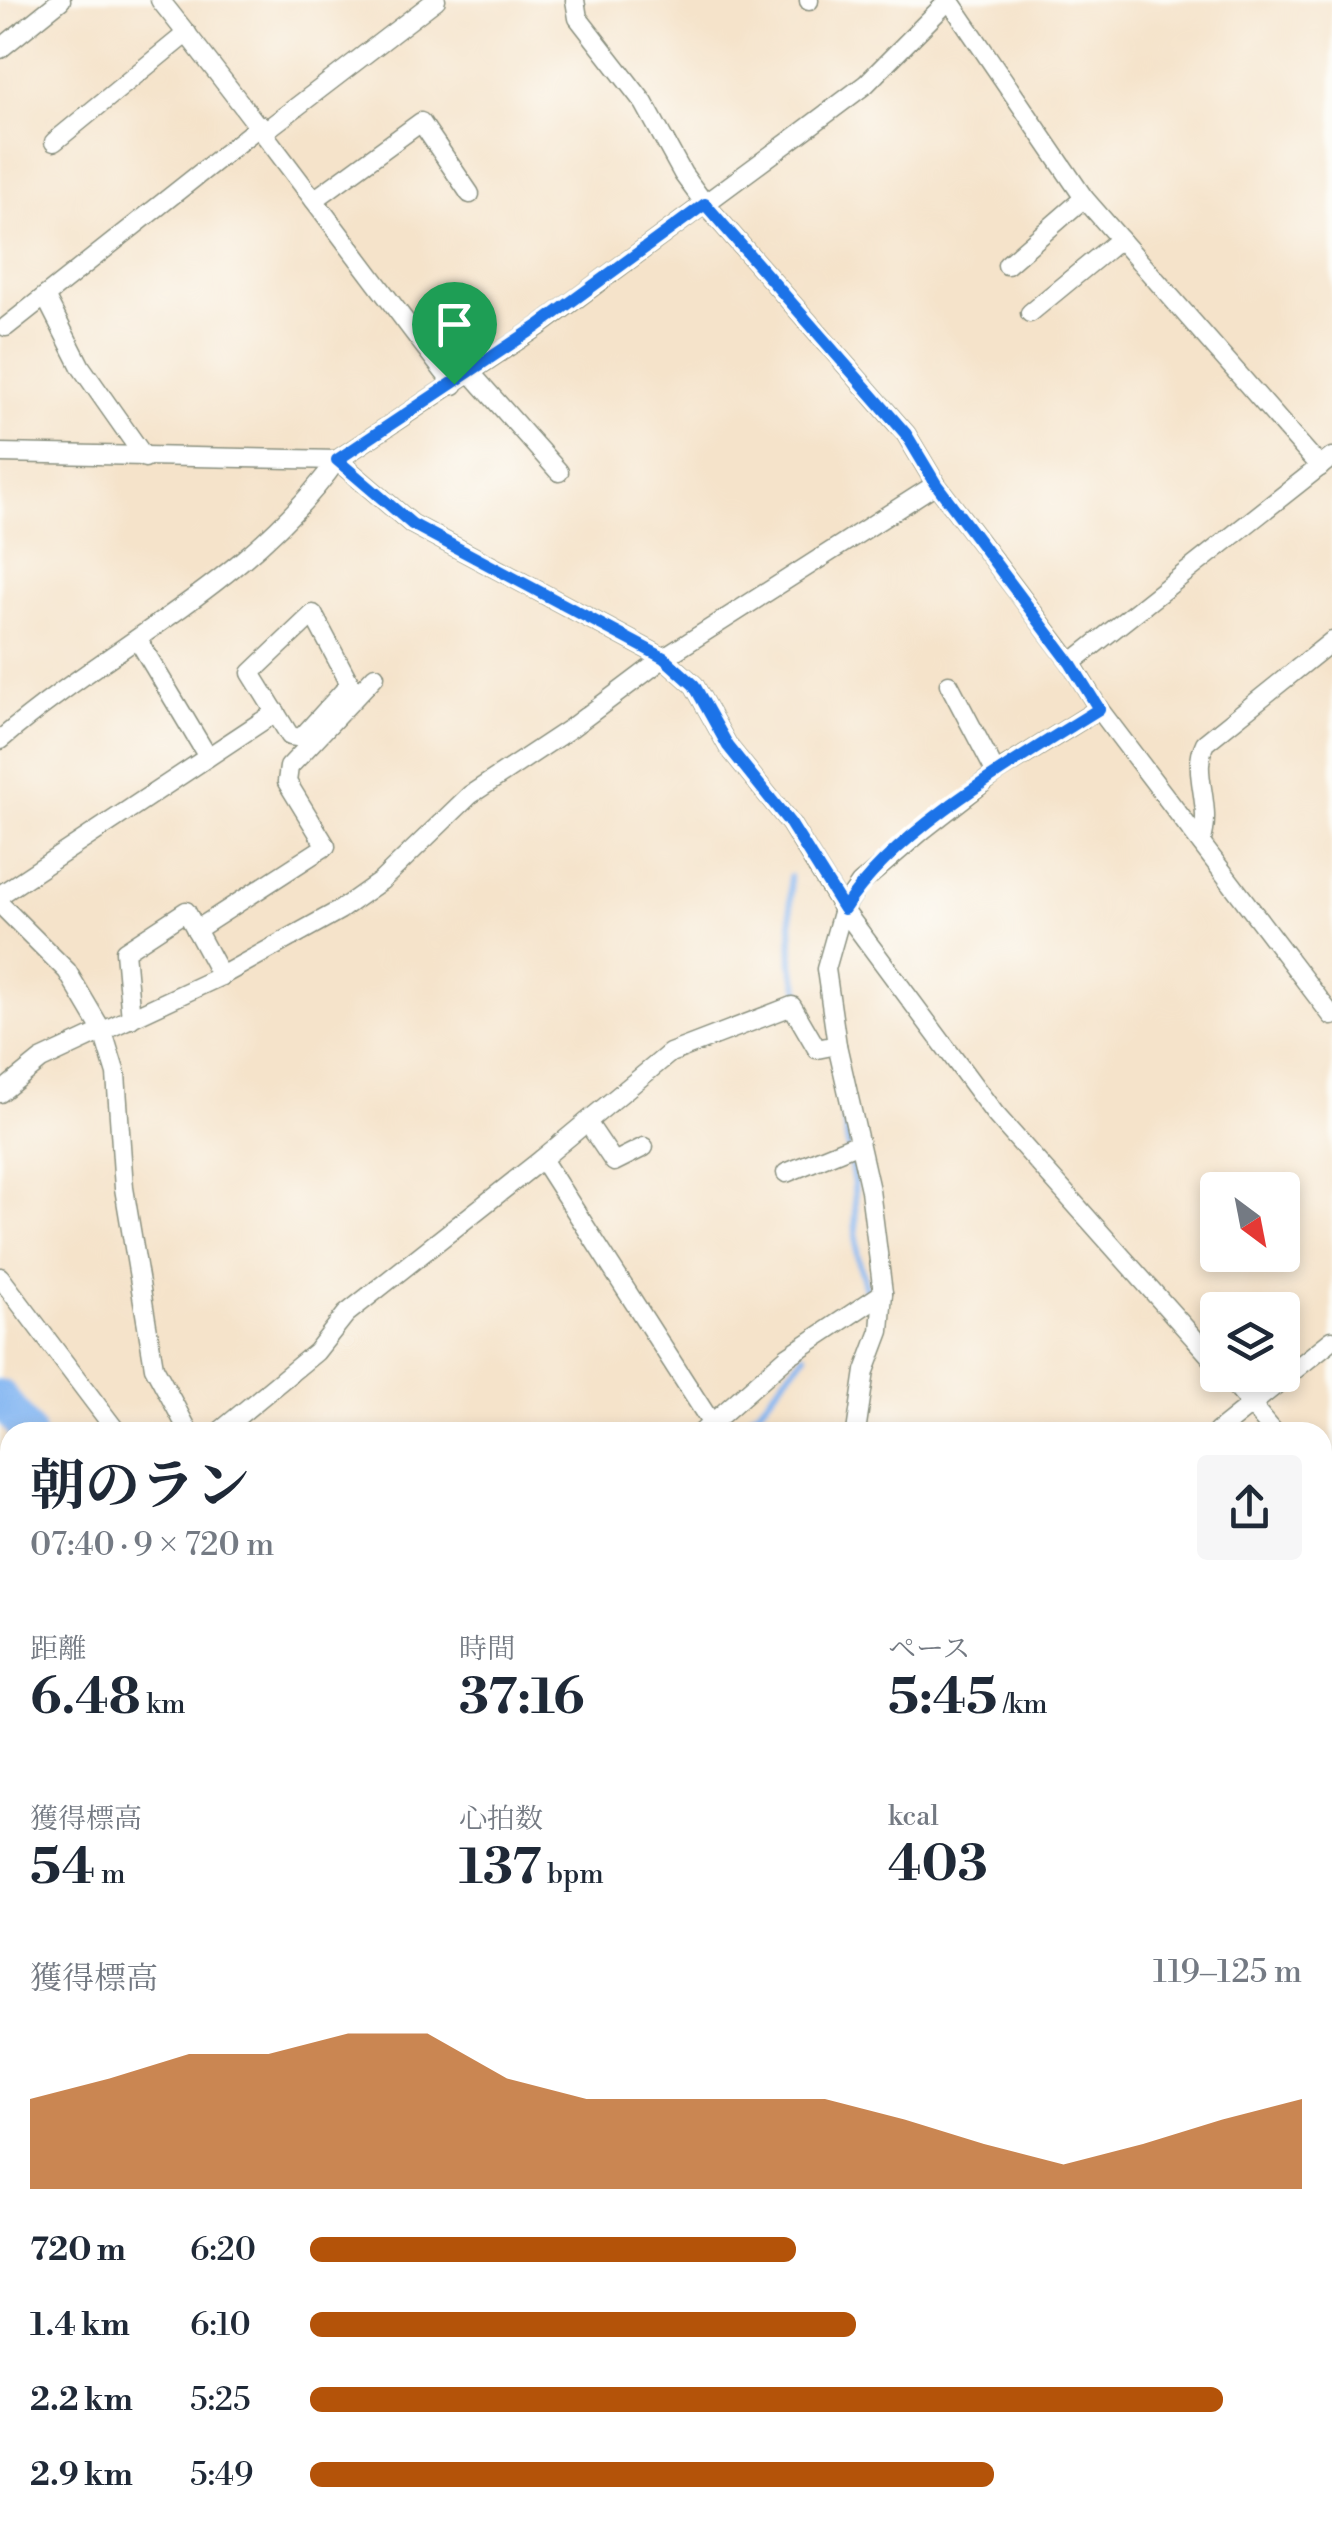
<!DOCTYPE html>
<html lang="ja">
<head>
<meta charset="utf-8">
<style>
  body { margin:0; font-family:"Libre Bodoni","Noto Serif JP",serif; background:#f6f6f7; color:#1f2937; height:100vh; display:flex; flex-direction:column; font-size:38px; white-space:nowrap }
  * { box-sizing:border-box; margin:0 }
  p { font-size:32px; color:#747a83 }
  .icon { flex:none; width:55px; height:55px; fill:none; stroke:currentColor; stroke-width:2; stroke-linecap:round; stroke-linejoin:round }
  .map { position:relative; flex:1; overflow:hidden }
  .details { position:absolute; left:0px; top:1422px; width:1332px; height:1112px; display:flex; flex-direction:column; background:#fff; border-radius:30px 30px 0 0; box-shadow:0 5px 15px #0003 }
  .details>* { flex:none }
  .needle { width:65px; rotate:148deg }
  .fabs { position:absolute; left:1200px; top:1172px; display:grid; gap:20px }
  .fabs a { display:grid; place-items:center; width:100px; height:100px; border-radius:10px; background:#fff; box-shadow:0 5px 15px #0003; font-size:50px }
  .pin { position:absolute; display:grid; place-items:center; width:85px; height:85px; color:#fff; margin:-102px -42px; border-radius:50% 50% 50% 0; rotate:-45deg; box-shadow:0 0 10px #0007 }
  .pin .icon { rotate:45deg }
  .round { display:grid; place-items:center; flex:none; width:105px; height:105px; border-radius:10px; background:#f6f6f7 }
  .summary { display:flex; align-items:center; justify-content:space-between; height:170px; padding:0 30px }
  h1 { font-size:55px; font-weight:700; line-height:75px }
  .metrics { display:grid; grid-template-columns:repeat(3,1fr); gap:15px; height:170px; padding:10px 30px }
  .metrics div { display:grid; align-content:center }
  .metrics b { font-size:50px; font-weight:700 }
  .metrics small { font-size:28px; font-weight:400 }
  .metrics p { font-size:28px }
  .chart { height:280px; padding:20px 30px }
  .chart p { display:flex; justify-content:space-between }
  .chart svg { width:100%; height:180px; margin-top:10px; fill:#b45309; opacity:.7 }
  ul { padding:0 30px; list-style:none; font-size:32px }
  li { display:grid; grid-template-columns:160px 120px 1fr; align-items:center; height:75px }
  li i { height:25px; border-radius:12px; background:#b45309 }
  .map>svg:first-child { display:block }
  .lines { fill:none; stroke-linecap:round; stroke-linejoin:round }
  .stream { stroke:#85b7f2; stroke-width:6 }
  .river { stroke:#85b7f2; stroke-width:35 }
  .minor-casing { stroke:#8a907f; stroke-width:21 }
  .primary-casing { stroke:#8a907f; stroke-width:34 }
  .path { stroke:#8a907f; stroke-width:4; stroke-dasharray:8 8; stroke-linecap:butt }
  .minor { stroke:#fff; stroke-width:18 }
  .primary { stroke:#fff; stroke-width:30 }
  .route-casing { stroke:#fff; stroke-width:20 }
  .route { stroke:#1a73e8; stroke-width:12 }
</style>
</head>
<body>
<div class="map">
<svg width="1332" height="2533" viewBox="0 0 1332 2533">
  <rect width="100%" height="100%" fill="#fdfcf7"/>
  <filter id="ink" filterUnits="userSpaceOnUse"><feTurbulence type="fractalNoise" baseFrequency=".01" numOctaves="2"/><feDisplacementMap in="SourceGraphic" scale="20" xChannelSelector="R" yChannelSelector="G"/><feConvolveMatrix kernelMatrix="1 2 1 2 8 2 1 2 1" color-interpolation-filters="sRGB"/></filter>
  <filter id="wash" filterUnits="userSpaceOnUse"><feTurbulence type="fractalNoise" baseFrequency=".0048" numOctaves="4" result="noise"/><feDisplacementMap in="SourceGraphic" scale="40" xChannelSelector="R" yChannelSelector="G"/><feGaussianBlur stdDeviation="2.25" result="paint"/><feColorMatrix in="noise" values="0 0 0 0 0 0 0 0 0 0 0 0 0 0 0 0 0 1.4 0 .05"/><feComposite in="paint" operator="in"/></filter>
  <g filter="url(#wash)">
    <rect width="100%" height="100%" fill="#f5e3ca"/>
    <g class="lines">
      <g class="stream">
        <path d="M790,877l2,89 14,47"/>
        <path d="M839,1087l15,97 3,70 11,43"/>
        <path d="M731,1432l28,-22 46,-56"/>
        <path d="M1005,2525l5,8"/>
      </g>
      <g class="river">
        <path d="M0,1397l27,35"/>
        <path d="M790,2525l5,8"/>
      </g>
    </g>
  </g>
  <g filter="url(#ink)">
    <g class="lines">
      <defs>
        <g id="minor">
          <path d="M160,0c101,126 195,257 294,385"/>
          <path d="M575,0l3,18 66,85 39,71 22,30 201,230 30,50 135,179 28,46 233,307"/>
          <path d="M809,0v1"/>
          <path d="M949,0l135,198 -77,67"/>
          <path d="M0,49l61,-49"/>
          <path d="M265,131l171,-131"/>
          <path d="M54,142l133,-109"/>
          <path d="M1084,198l236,269"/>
          <path d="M314,200l107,-78 49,72"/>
          <path d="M45,296l36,71 64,91"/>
          <path d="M1030,313l90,-74"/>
          <path d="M6,327l255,-202"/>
          <path d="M471,373l88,99"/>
          <path d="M0,453l337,7 75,64 252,134 30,27 34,61 62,77 53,86 152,205 223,251"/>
          <path d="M313,614l37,70 -49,54 -11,-2 -39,-63z"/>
          <path d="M138,640l70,117"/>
          <path d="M1071,663l261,-206"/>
          <path d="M949,684l47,89"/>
          <path d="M0,740c110,-95 251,-158 337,-280l201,-133 260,-192 68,-51 83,-84"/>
          <path d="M1201,843c13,-39 -11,-69 4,-100l127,-102"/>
          <path d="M0,895l276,-183"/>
          <path d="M0,904l67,67 36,61 13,42 8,114 30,179 35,65"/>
          <path d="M196,930l130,-84 -39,-64 2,-15 86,-91"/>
          <path d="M131,1019l-6,-68 61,-40 35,65"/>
          <path d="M0,1093l41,-33 180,-84 119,-66 41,-29 89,-86 101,-67 93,-70 272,-174"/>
          <path d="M587,1122l27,40 30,-15"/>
          <path d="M786,1173l73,-30"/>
          <path d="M0,1277l117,155"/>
          <path d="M1226,1375l48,57"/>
          <path d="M712,1424l-170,-265 128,-106 122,-47 25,43 20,-4"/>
          <path d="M219,1432l97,-80 30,-38 196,-155"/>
          <path d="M702,1432l85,-75 96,-64"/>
          <path d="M856,1432l9,-61 15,-40 3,-38 -13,-103 -33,-145 -11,-76 17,-60 17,-25 63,-54 73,-57 103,-64"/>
          <path d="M1217,1432l115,-92"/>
          <path d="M1322,1492l10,11"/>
          <path d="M1322,1914l10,-11"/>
          <path d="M1322,1928l10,9"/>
          <path d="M0,2070l10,-3"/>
          <path d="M1322,2141l10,-6"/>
          <path d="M1322,2268l10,1"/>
          <path d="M1322,2337l10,-7"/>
          <path d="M0,2348l10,-7"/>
          <path d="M306,2525l3,8"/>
          <path d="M330,2525l5,8"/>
          <path d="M24,2533l18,-8"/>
          <path d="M921,2533l7,-8"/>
        </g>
        <g id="primary">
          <path d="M1322,1750l10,-7"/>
          <path d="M204,2533l12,-8"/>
        </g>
      </defs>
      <use href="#minor" class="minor-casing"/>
      <use href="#primary" class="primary-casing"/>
      <g class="path">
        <path d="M0,2175l10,15"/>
        <path d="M0,2503l10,-4"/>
        <path d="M111,2525l7,8"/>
      </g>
      <use href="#minor" class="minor"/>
      <use href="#primary" class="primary"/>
    </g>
  </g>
  <g class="lines" filter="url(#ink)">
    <defs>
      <path id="route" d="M705,204l201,230 30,50 135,180 28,45c-80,50 -205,121 -255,200l-54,-86 -62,-77 -34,-61 -30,-27 -252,-134 -75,-64 201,-134z"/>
    </defs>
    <use href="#route" class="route-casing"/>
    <use href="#route" class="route"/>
  </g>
</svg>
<div class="fabs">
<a><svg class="needle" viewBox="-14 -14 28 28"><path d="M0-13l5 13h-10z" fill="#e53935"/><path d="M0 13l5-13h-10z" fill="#747a83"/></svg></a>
<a><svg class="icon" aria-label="layers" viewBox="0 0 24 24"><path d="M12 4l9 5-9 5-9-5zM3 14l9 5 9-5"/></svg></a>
</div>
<div class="pin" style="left:454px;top:384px;background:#1e9e55"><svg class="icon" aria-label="arrive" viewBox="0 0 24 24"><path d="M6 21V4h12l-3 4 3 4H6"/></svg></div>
<section class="details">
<div class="summary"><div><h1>朝のラン</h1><p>07:40 · 9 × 720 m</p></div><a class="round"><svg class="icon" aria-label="share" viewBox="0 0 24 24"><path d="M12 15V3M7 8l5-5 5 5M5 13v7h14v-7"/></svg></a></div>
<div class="metrics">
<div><p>距離</p><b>6.48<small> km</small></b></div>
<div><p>時間</p><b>37:16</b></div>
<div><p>ペース</p><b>5:45<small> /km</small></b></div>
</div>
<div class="metrics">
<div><p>獲得標高</p><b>54<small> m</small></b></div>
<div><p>心拍数</p><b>137<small> bpm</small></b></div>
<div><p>kcal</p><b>403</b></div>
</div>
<div class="chart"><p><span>獲得標高</span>119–125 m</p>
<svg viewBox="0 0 160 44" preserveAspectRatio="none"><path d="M0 44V22L10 17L20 11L30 11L40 6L50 6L60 17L70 22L80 22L90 22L100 22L110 27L120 33L130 38L140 33L150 27L160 22V44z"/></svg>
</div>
<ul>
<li><b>720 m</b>6:20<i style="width:49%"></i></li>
<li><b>1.4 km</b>6:10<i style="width:55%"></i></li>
<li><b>2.2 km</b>5:25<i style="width:92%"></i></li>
<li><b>2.9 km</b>5:49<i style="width:69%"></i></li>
</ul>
</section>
</div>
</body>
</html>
